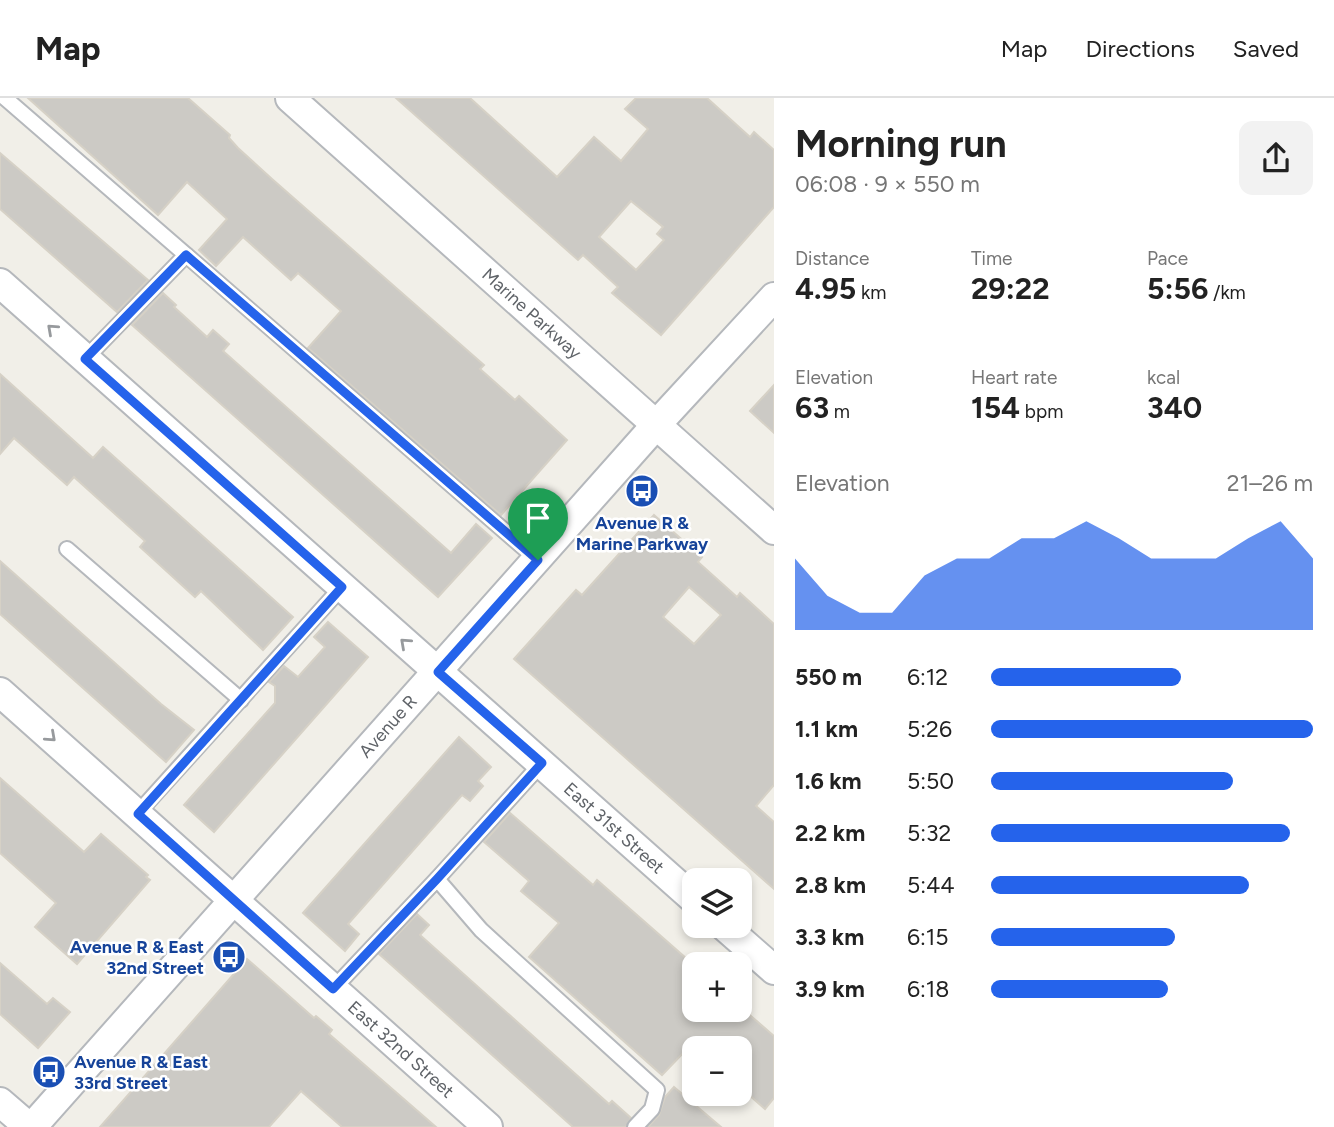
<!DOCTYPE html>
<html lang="en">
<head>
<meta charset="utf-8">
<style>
  body { margin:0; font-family:Figtree,sans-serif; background:#f2f2f2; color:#222; height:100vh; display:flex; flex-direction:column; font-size:26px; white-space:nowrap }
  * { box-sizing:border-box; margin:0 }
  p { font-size:23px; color:#767676 }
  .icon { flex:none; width:38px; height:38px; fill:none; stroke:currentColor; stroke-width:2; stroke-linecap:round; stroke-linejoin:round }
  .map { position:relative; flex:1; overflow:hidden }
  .details { display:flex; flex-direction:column; background:#fff; width:560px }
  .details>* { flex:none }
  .fabs { position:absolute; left:682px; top:770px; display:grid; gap:14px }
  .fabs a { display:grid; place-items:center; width:70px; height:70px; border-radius:14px; background:#fff; box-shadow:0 4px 10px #0003; font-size:35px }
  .pin { position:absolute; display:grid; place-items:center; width:60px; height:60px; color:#fff; margin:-72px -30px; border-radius:50% 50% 50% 0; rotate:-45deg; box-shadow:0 0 7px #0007 }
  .pin .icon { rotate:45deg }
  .round { display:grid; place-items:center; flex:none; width:74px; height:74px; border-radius:14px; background:#f2f2f2 }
  .overview { display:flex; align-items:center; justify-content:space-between; height:119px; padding:0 21px }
  h1 { font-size:38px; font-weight:700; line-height:52px }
  .figures { display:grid; grid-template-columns:repeat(3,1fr); gap:10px; height:119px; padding:7px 21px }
  .figures div { display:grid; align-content:center }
  .figures b { font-size:30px; font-weight:700 }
  .figures small { font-size:19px; font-weight:400 }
  .figures p { font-size:19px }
  .chart { height:196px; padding:14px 21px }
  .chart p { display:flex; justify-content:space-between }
  .chart svg { width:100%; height:126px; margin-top:7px; fill:#2563eb; opacity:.7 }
  ul { padding:0 21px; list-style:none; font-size:23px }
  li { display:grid; grid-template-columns:112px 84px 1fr; align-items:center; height:52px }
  li i { height:18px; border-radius:9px; background:#2563eb }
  header { display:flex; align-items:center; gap:42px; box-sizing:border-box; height:98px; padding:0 35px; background:#fff; border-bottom:2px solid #e0e0e0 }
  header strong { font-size:33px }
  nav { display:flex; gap:38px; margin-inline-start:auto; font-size:24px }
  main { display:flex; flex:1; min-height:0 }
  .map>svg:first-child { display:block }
  .building { fill:#cccac5; stroke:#d6d1c6; stroke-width:2; fill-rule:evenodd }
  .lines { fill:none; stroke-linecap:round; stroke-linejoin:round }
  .lane-casing { stroke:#b5b8bc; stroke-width:18 }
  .street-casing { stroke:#b5b8bc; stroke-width:32 }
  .lane { stroke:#fff; stroke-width:14 }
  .street { stroke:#fff; stroke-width:28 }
  .oneway { stroke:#979a9d }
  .route-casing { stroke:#fff; stroke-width:14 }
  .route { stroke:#2563eb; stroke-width:9 }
  .labels { text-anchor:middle; stroke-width:5; stroke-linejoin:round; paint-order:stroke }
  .street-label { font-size:18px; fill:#5f6368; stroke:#fff }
  .transit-label { font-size:18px; font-weight:bold; fill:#164399; stroke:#fff }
</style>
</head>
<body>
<header>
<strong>Map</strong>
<nav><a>Map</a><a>Directions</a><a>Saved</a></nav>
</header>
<main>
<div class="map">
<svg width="774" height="1029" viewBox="0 0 774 1029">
  <rect width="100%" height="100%" fill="#f1efe8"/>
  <g class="building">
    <path d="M28,0h160l42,37 -1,3 9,10 34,31 212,186 -4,4 35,31 4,-4 48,44 -66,75 -193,-167 33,-37 -43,-38 -7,7 -48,-43 -27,29 -17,-16 28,-31 -40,-37 -29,33z"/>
    <path d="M396,0h74l87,79 37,-40 27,24 27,-32 -23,-20 11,-11h71l43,39 4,-5 20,18v57l-113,128 -49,-42 6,-6 -35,-32 -5,5zM631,103l32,26 -6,7 7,6 -28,30 -37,-33z"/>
    <path d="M0,55l148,127 -31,32 -117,-103z"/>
    <path d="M163,195l13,12 -2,2 33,30 6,-7 16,14 -6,7 228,202 25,-29 16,14 -54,59 -306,-272z"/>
    <path d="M0,276l93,84 10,-11 190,170 -30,33 -62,-59 -6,6 -55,-50 5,-6 -71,-64 -7,8 -53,-47 -14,16z"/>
    <path d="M774,287v48l-24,-22z"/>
    <path d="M654,417l48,42 -4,5 39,35 3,-4 34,31v161l-18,21 18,16v67l-260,-230 62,-69 6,5zM689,489l32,28 -27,29 -31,-27z"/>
    <path d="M0,463l161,143 33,26 -28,32 -166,-148z"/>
    <path d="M328,524l40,35 -154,175 -30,-27 91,-102v-17l-6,-4 15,-16 14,11 27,-30 -11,-10z"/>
    <path d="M459,639l32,30 -13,14 5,5 -13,15 -8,-6 -114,129 11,10 -14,17 -42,-38z"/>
    <path d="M0,680l84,74 17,-18 47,41 -2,2 4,3 -73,84 -42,-37 21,-24 -56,-50z"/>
    <path d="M510,715l83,72 4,-5 98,86v44h49l30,26v62l-9,11 -25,-22v-39h-52l-26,27 -133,-118 30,-34 -38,-32 8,-10 -45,-39z"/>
    <path d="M417,816l12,11 -9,10 189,169 3,-3 19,17 -5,9h-53l-194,-173z"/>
    <path d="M247,861l67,59 2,-2 16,14 -3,4 107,93h-94l-41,-36 -32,36h-169z"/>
    <path d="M0,865l47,41 6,-6 17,14 -32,36 -38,-34z"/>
    <path d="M674,989l47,40h-73l11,-12 6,-18z"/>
  </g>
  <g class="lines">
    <defs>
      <g id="lane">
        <path d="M5,0l533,462"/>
        <path d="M85,261l101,-104"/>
        <path d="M67,451l174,151"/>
        <path d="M137,716l205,-227"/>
        <path d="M437,781l44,51 176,160 -5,19 -17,18"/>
        <path d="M333,891l104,-110 105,-116"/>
      </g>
      <g id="street">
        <path id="s1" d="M290,0l484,432"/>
        <path id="s2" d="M0,185l695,617"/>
        <path id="s3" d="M0,594l488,435"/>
        <path d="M724,828l50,44"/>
        <path d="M0,1004l29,25"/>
        <path id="s4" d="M32,1029l624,-702 118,-128"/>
      </g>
    </defs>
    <use href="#lane" class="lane-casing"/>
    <use href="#street" class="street-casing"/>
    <use href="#lane" class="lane"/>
    <use href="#street" class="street"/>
  </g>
  <defs><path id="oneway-chevron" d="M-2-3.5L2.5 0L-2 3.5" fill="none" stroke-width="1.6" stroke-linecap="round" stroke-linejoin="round" transform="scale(1.75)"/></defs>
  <g class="oneway">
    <use href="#oneway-chevron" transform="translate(52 231) rotate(-138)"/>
    <use href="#oneway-chevron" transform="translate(405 545) rotate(-138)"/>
    <use href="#oneway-chevron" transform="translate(51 639) rotate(42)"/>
  </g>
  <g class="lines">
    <defs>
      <path id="route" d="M186,157l352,305 -100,112 104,91 -105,116 -104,110 -195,-175 204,-227 -257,-228z"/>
    </defs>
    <use href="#route" class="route-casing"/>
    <use href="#route" class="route"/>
  </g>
  <defs>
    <symbol id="bus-disc" viewBox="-11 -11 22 22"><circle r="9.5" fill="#1a4fb4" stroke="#fff"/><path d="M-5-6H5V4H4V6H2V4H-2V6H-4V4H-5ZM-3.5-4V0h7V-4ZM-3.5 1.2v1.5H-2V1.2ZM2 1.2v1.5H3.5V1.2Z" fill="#fff"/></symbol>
  </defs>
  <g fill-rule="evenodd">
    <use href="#bus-disc" x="623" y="374" width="38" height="38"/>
    <use href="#bus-disc" x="210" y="840" width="38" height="38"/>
    <use href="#bus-disc" x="30" y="955" width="38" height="38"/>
  </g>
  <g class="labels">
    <g class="street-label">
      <text dy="6" stroke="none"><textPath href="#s1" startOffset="324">Marine Parkway</textPath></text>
      <text dy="6" stroke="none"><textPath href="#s4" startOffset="536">Avenue R</textPath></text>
      <text dy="6" stroke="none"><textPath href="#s2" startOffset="821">East 31st Street</textPath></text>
      <text dy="6" stroke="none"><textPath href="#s3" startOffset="537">East 32nd Street</textPath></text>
    </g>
    <g class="transit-label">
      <text x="642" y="431">Avenue R &amp;<tspan x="642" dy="21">Marine Parkway</tspan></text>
      <text x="204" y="855" text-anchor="end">Avenue R &amp; East<tspan x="204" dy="21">32nd Street</tspan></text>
      <text x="74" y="970" text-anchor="start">Avenue R &amp; East<tspan x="74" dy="21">33rd Street</tspan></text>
    </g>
  </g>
</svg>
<div class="fabs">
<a><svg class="icon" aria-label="layers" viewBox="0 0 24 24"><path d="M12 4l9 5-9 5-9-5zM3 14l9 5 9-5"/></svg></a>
<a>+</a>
<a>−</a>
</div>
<div class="pin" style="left:538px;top:462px;background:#1e9e55"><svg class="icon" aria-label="arrive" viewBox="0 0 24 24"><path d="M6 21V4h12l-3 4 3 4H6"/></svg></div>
</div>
<section class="details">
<div class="overview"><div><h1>Morning run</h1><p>06:08 · 9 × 550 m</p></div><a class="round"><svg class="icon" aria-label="share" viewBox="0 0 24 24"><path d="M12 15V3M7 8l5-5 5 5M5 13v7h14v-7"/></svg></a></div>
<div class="figures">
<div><p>Distance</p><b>4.95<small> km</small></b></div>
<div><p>Time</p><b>29:22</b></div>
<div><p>Pace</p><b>5:56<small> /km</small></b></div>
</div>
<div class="figures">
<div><p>Elevation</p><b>63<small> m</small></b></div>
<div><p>Heart rate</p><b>154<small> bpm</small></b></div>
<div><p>kcal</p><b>340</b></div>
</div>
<div class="chart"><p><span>Elevation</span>21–26 m</p>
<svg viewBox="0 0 160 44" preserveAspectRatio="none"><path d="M0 44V19L10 32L20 38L30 38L40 25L50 19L60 19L70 12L80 12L90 6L100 12L110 19L120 19L130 19L140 12L150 6L160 19V44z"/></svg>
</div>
<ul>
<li><b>550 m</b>6:12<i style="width:59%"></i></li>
<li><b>1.1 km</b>5:26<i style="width:100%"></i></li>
<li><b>1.6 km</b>5:50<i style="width:75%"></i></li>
<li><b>2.2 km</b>5:32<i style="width:93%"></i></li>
<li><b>2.8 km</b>5:44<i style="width:80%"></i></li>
<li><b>3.3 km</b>6:15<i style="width:57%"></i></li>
<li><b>3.9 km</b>6:18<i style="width:55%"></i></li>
</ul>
</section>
</main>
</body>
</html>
